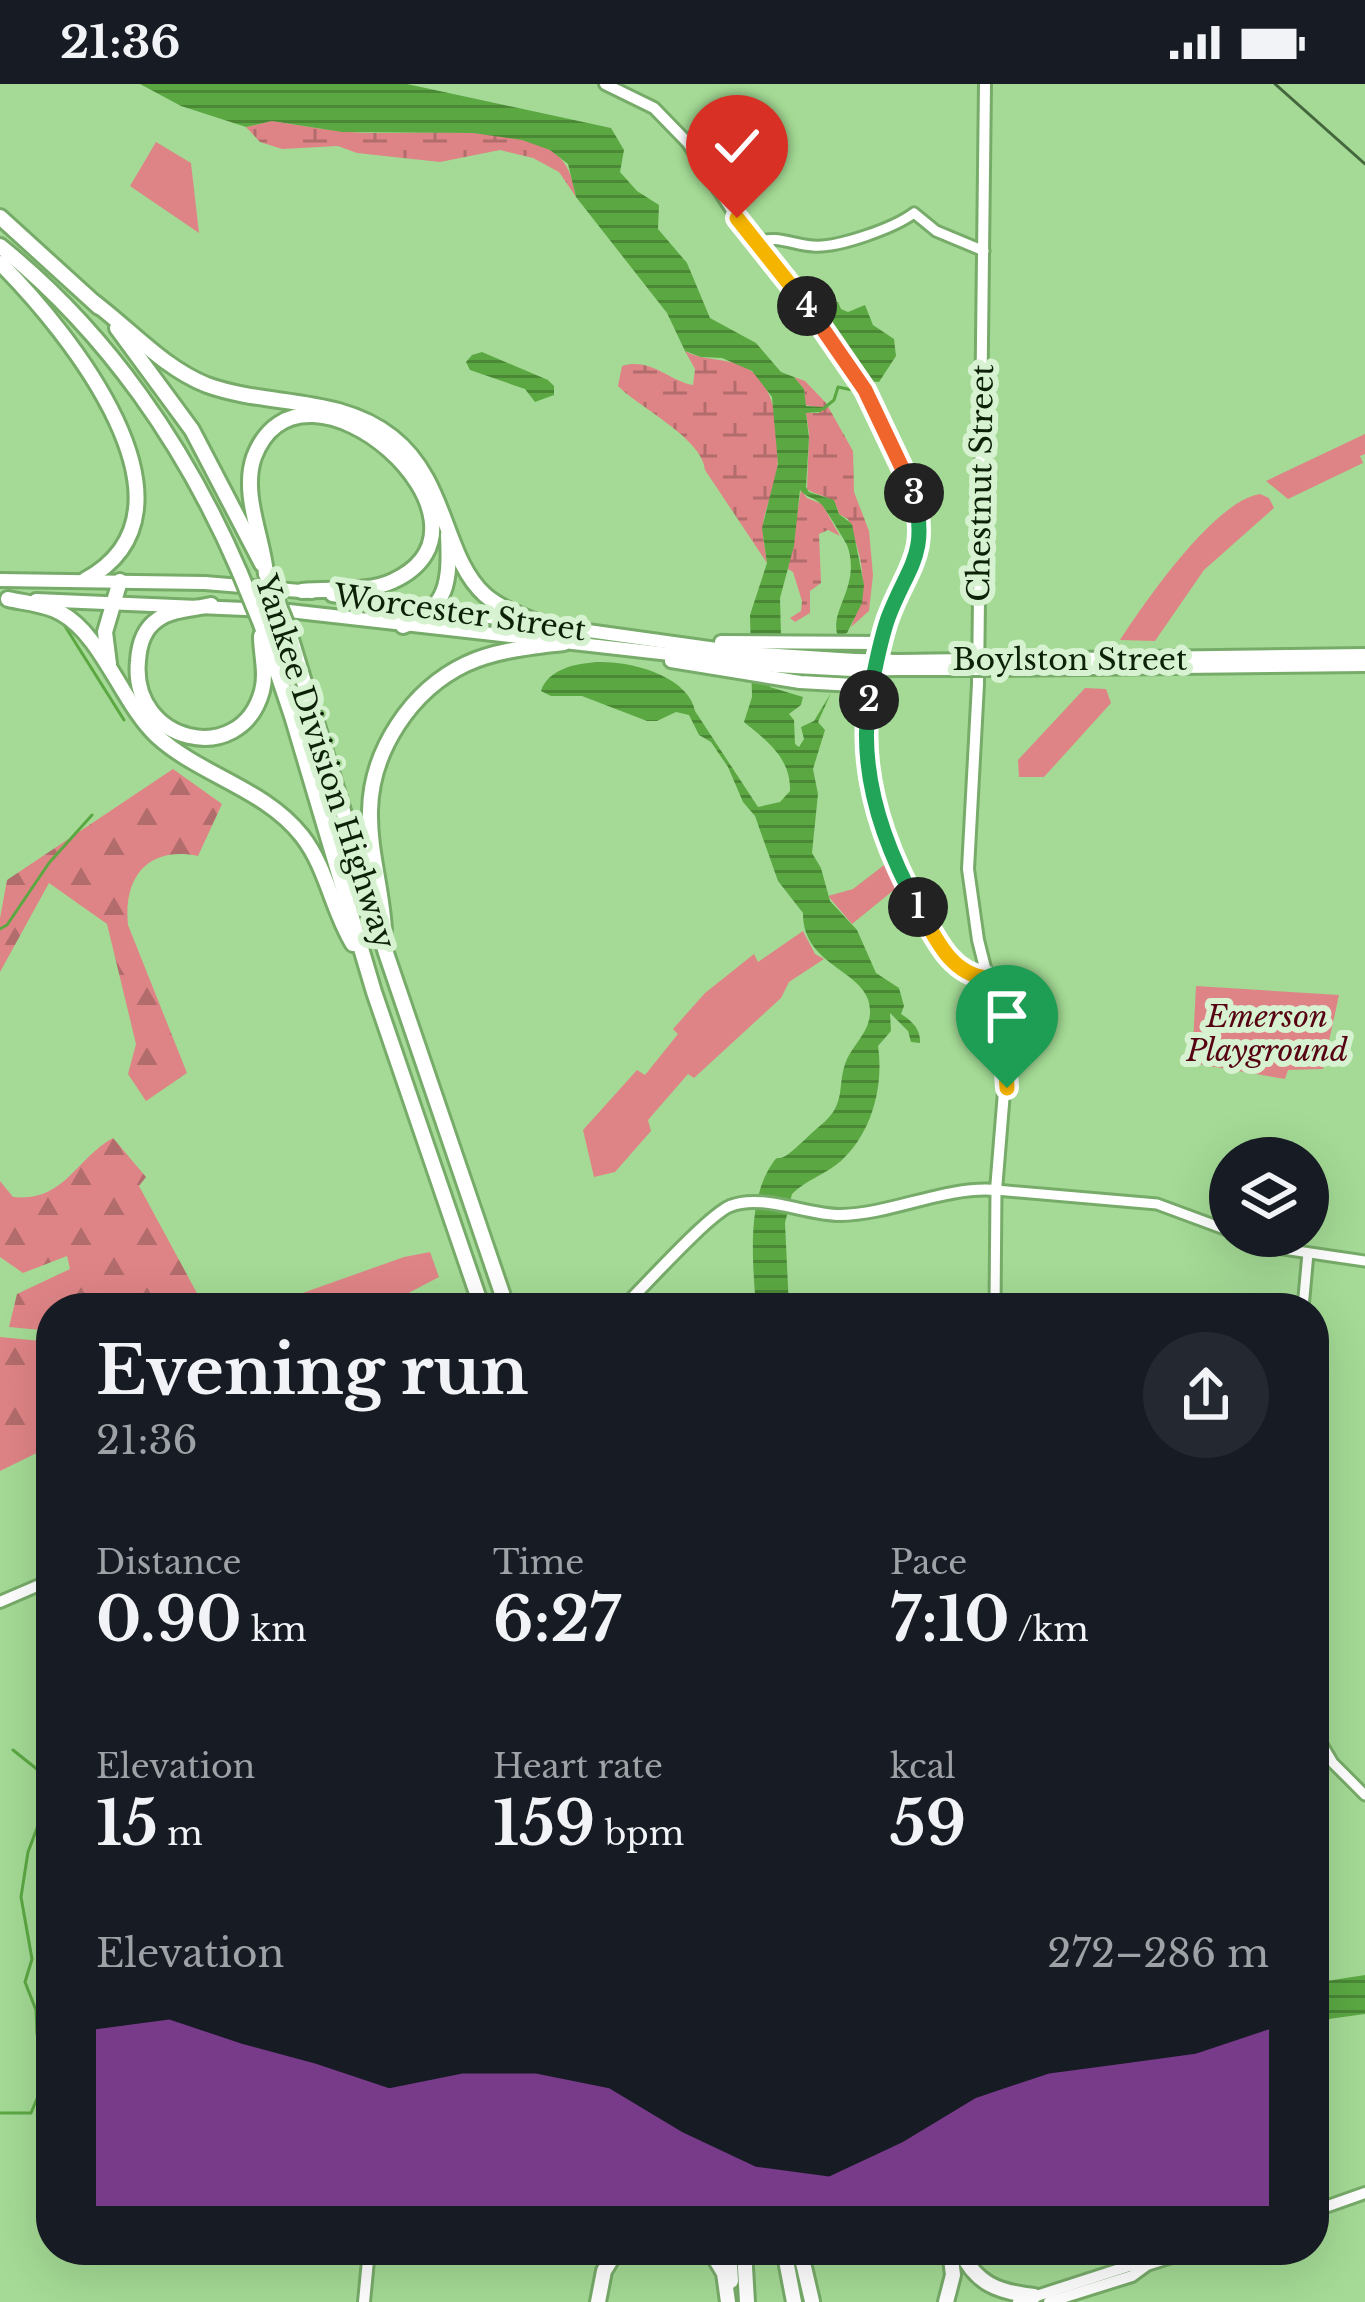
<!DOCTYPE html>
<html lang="en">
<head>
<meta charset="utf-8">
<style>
  body { margin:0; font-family:"Libre Baskerville",serif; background:#242831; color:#f1f3f6; height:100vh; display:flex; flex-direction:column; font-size:45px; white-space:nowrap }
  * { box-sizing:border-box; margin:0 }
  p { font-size:39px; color:#9ea1a6 }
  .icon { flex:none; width:66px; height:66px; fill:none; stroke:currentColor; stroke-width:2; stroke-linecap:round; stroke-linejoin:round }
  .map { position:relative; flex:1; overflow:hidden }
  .side { position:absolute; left:36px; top:1209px; width:1293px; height:972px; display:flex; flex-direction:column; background:#171b24; border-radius:48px; box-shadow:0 12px 48px #0002 }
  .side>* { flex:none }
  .controls { position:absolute; left:1209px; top:1053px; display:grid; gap:24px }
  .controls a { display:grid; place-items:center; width:120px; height:120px; border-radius:50%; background:#171b24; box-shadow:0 12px 48px #0002; font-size:60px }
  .pin { position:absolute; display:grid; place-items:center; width:102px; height:102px; color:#fff; margin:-123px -51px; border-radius:50% 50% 50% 0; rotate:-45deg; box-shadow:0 0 12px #0007 }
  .pin .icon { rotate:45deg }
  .km { position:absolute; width:60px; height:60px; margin:-30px; border-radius:50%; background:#222; color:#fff; font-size:33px; line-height:60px; text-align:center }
  .round { display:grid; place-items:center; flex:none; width:126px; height:126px; border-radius:63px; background:#242831 }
  .headline { display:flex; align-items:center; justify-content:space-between; height:204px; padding:0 60px }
  h1 { font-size:66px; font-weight:700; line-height:90px }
  .figures { display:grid; grid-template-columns:repeat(3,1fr); gap:18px; height:204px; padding:12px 60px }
  .figures div { display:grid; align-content:center }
  .figures b { font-size:60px; font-weight:700 }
  .figures small { font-size:33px; font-weight:400 }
  .figures p { font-size:33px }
  .chart { height:336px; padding:24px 60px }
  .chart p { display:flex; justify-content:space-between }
  .chart svg { width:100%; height:216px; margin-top:12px; fill:#a049b6; opacity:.7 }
  .status { display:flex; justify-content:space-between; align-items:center; height:84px; padding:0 60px; background:#171b24; direction:ltr }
  .status svg { height:33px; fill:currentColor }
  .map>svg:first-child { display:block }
  .green { fill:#df8486 }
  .forest { fill:url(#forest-firs) }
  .wetland { fill:url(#wetland-marsh) }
  .water { fill:url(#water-rules) }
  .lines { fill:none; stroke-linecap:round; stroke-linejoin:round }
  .stream { stroke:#5ba843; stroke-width:3 }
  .tertiary-casing { stroke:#77ab69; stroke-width:15 }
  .secondary-casing { stroke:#77ab69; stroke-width:16 }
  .trunk-casing { stroke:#77ab69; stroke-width:18 }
  .motorway-casing { stroke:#77ab69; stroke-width:20 }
  .tertiary { stroke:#fff; stroke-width:9 }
  .secondary { stroke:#fff; stroke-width:10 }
  .trunk { stroke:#fff; stroke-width:12 }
  .motorway { stroke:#fff; stroke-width:14 }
  .tram { stroke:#45673d; stroke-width:3 }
  .trunk-bridge-casing { stroke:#77ab69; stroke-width:18; stroke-linecap:butt }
  .motorway-bridge-casing { stroke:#77ab69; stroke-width:20; stroke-linecap:butt }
  .trunk-bridge { stroke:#fff; stroke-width:12 }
  .motorway-bridge { stroke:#fff; stroke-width:14 }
  .split-1-casing { stroke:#fff; stroke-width:24 }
  .split-2-casing { stroke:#fff; stroke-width:24 }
  .split-3-casing { stroke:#fff; stroke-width:24 }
  .split-4-casing { stroke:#fff; stroke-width:24 }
  .split-5-casing { stroke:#fff; stroke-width:24 }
  .split-1 { stroke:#f5b400; stroke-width:15 }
  .split-2 { stroke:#22a559; stroke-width:15 }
  .split-3 { stroke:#22a559; stroke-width:15 }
  .split-4 { stroke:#f0652b; stroke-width:15 }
  .split-5 { stroke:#f5b400; stroke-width:15 }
  .labels { text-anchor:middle; stroke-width:12; stroke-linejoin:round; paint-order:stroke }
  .street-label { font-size:30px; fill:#0c2107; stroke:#d7f2d0 }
  .park-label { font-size:30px; font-style:italic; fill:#560313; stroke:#d7f2d0 }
</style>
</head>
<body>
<div class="status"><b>21:36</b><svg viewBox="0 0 49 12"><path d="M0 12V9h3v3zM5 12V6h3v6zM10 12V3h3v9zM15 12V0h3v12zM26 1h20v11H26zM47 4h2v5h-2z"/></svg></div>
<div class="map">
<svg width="1365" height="2218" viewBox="0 0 1365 2218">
  <defs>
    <pattern id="forest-firs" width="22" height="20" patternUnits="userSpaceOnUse" patternTransform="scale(3)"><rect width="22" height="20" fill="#df8486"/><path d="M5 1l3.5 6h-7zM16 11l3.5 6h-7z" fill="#b36c6c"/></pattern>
    <pattern id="wetland-marsh" width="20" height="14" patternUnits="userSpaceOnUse" patternTransform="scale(3)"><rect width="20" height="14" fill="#df8486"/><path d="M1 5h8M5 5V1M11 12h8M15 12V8" fill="none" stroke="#b36c6c"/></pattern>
    <pattern id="water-rules" width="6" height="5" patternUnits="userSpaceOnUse" patternTransform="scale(3)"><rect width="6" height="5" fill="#5ba843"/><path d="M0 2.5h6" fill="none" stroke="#4a8836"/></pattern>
  </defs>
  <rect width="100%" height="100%" fill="#a4da95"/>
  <g class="green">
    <path d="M156,58l35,21 8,70 -69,-47z"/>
    <path d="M1365,350v20l-5,2 3,7 -75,36 -22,-18z"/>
    <path d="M1260,410l9,4 5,10 -70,62 -49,71 -35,-1c25,-38 94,-139 140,-146z"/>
    <path d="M1085,604l21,1 5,14 -67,74h-25l-1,-17z"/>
    <path d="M888,778l12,23 -48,39 -24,-28 25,-7z"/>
    <path d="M803,847l12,23 9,5 -35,23 -8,16 -87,80 -6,-4 -40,46 3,11 -36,41 -21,5 -11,-47 54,-60 8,5 33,-41 -5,-5 32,-36 49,-39 4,8z"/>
    <path d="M1196,902l143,9 -16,74 -35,1 -3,9 -93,-16z"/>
    <path d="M430,1168l9,25 -59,31h-78l-5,-13 107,-38z"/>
  </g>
  <g class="forest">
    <path d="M173,685l49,35 -24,52c-49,-10 -75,20 -70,69l59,148 -41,28 -18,-27 8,-30 -29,-120 -58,-41 -49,89v-54l7,-38z"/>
    <path d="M113,1054l33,39 -7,9 66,122h-154v23l-42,-4 8,-33 53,-25 -3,-13 -44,17 -23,-16v-76l13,16c52,5 61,-37 100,-59z"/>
    <path d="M0,1253l51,5v104l-51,25z"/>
  </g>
  <g class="wetland">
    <path d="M272,37c34,5 67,12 102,12 49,1 133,-8 176,17 19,12 22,27 26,47l-17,-25 -26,-14 -33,-8 -60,12 -83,-9 -19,-7 -56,3 -22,-7 -14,-15z"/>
    <path d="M685,267c21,12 51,5 70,23 25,24 27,73 20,107 -3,15 -11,29 -12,45 -1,12 3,25 4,37l-62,-93c-2,-31 -65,-62 -87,-84l4,-20c29,-9 47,15 71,19l2,-16z"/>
    <path d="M794,293l11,4 21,22 27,48 1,41 15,39 4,44 -4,36 -18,16c18,-45 13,-62 -3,-108l-9,-5c-4,-20 -19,-16 -32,-25l2,-56 -3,-20h13l4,-5 -18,-3 -1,-16z"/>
    <path d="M801,406l6,8 15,6 18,32 -12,-6 -9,4 2,49 -11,8v22l-15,9 -5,-4 11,-7 1,-10 -9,-29 -5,-3z"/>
  </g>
  <g class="water">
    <path d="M140,0h267l204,44 13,22 -4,22 17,19 22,14 -1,24 29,34 23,55 46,25 25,29 13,5 10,12 2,17 18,1 -3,5 -15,1 3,25 -3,49 3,5 25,8 5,14 13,10 12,61 -2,18 -15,30 -9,3c-10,-25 24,-50 9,-91 -3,-6 -21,-35 -25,-40 -7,-8 -16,-7 -22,-15l-6,56 -14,52 1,38 -11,1v50l33,10 -2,8 -12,9 5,6 1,24 4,3 5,-8 -3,-12 13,-6 17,-28 -13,29 7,8 -12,39 5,25 -6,59 9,15 9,33 27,29 19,43 23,15 5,18 -3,8c10,6 20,15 19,29l-9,-1 -3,-11 -18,-18 1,18 -13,15c6,40 -6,87 -37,115 -15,13 -35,19 -49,33l-7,29 4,85h-33c-3,-43 -10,-106 16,-144 7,-11 4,-2 15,-9 11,-8 23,-21 34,-30 27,-22 15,-41 26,-66 6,-13 19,-25 22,-39 11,-50 -67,-48 -66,-107l-25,-32 -23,-65 -12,-14 -15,-35 -17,-25 -12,-7 -10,-20 -13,-3 -19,9h-10l-65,-25h-31l-10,-5c15,-48 144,-32 154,20l63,96 22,-5 10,-11c1,-33 -23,-50 -46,-69l8,-25 -2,-82 17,-52 -5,-35 16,-64 -6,-67 -20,-26 -30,-13 -21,-1 -16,-6 -18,-38 -91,-116 -8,-33 -18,-14 -28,-10 -49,-7 -131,-1 -70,-11 -26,6 -65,-21z"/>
    <path d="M838,218l3,7 7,3 17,-7 8,20 21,14 2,17 -17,26 -13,-1 -34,-52 1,-26z"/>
    <path d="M482,268l66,28 6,6v9l-19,7 -10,-13 -55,-19 -4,-8 6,-7z"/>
    <path d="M1365,1891v39l-51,7v-38z"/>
  </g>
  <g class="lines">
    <g class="stream">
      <path d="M823,325l11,-9 4,-13 19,4"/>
      <path d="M63,539l61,97"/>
      <path d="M0,845l7,-4 42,-62 43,-48"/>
      <path d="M0,2029h31l16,-38 1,-16 -11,-25 -1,-24 -11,-28 7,-23 -11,-62 7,-45 20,-53 -10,-29 -25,-20"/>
    </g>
    <defs>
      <g id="tertiary">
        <path d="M757,159c18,-9 36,2 56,3 25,2 81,-18 101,-33l22,18 48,20"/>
        <path d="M872,602c-5,21 -8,43 -6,65 5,57 58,220 121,227"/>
        <path d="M1241,1152l42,13 82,12"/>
        <path d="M995,1224l1,-118 161,14 73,27"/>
        <path d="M1303,1224l5,-55"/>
        <path d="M1314,1647l19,32 32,32"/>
      </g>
      <g id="secondary">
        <path d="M605,0l49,24 34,35 49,75 107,138 27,45 37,77 10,36v37l-29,66 -17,69"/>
        <path d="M622,1224c22,-21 85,-92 108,-102 32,-13 76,9 110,9 53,-1 104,-29 156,-25l11,-135 -29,-115 -10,-71 10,-185 7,-600"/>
        <path d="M0,1518l51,-22"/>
        <path d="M1314,2127l51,-18"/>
        <path d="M364,2218l5,-52"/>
        <path d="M1018,2218l111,-36 15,-1"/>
        <path d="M1049,2218l83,-26 15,-11 47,-15"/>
      </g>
      <g id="trunk">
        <path d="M0,496l205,3 107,9"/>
        <path d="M332,511l413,58 110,7"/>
        <path d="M36,516l253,11 486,55 78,4"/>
        <path d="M721,558l160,1"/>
        <path d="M989,576l376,-5"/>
        <path d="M671,577l129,21 72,4"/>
        <path d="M898,577l72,-1"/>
        <path d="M897,585h72"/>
        <path d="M988,585l377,-4"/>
      </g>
      <g id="motorway">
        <path d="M0,133l99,90"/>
        <path d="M0,162c107,86 186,201 240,327"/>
        <path d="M0,179c66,66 215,247 85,317"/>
        <path d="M95,219c37,28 69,65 112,82 61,22 132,10 185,52 56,44 51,120 93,158 14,12 32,19 49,26"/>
        <path d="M117,244l75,102 70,134"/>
        <path d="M266,490c-3,-36 -25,-80 -12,-117 48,-126 266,66 139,124 -25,12 -63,7 -91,10"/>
        <path d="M8,515c17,4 38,5 53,14 41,22 62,92 96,123 44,40 107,52 145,100 25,32 30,74 51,108"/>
        <path d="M211,521c-17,4 -40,4 -54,15 -13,9 -18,25 -19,41 -8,82 103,108 124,30 5,-18 -1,-37 -1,-55"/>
        <path d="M261,540l31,92 82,276 108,316"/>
        <path d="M287,542l99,327 121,355"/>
        <path d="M403,542c46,-17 47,-46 45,-91"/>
        <path d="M109,580l-4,-32 15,-51"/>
        <path d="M384,846c-2,-40 -15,-79 -14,-119 1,-60 41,-121 96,-147 30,-14 65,-17 98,-21"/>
        <path d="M710,2166l14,23 4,29"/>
        <path d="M729,2166l2,31"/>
        <path d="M744,2166l3,52"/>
        <path d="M784,2166l10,52"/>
        <path d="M800,2166l12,51"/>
        <path d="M960,2166c16,34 38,42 74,46"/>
        <path d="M598,2218l6,-31 13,-21"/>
        <path d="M946,2218l7,-27 -3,-25"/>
      </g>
    </defs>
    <use href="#tertiary" class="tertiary-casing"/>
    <use href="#secondary" class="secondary-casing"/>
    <use href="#trunk" class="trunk-casing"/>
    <use href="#motorway" class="motorway-casing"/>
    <use href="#tertiary" class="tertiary"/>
    <use href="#secondary" class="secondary"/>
    <use href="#trunk" class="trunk"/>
    <use href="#motorway" class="motorway"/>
    <path class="tram" d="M1275,0l90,80"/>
    <defs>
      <g id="trunk-bridge">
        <path d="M855,576l43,1"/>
        <path d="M970,576h19"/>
        <path d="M969,585h19"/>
        <path d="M853,586l44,-1"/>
      </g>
      <g id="motorway-bridge">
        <path d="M240,489l21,51"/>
        <path d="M266,490l21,52"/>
      </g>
    </defs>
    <use href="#trunk-bridge" class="trunk-bridge-casing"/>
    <use href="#motorway-bridge" class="motorway-bridge-casing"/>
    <use href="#trunk-bridge" class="trunk-bridge"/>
    <use href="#motorway-bridge" class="motorway-bridge"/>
  </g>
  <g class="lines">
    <defs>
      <path id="split-1" d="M918,823c17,30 32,67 69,71l17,61 3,49"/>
      <path id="split-2" d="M869,616c-11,73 14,144 49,207"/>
      <path id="split-3" d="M869,616c5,-27 10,-56 19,-82 20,-53 41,-62 26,-125"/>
      <path id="split-4" d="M807,222l58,84 49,103"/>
      <path id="split-5" d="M737,134l70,88"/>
    </defs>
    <use href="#split-1" class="split-1-casing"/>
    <use href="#split-2" class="split-2-casing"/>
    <use href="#split-3" class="split-3-casing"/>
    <use href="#split-4" class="split-4-casing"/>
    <use href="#split-5" class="split-5-casing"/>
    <use href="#split-1" class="split-1"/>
    <use href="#split-2" class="split-2"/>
    <use href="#split-3" class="split-3"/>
    <use href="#split-4" class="split-4"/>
    <use href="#split-5" class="split-5"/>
  </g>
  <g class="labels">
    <g class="street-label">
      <text transform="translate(981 399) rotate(-89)" y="10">Chestnut Street</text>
      <text transform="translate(460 529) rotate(8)" y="10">Worcester Street</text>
      <text x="1070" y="586">Boylston Street</text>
      <text transform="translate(325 678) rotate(72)" y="10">Yankee Division Highway</text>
    </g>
    <g class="park-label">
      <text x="1267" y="943">Emerson<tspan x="1267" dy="34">Playground</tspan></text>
    </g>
  </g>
</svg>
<div class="controls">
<a><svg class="icon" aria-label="layers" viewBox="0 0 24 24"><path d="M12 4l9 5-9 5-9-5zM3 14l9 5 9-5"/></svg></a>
</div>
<div class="pin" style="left:1007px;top:1004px;background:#1e9e55"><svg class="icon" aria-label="arrive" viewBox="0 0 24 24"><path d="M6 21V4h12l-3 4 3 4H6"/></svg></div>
<div class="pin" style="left:737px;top:134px;background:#d93025"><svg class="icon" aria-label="check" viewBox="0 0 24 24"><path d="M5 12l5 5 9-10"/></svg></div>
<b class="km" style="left:918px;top:823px">1</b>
<b class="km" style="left:869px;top:616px">2</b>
<b class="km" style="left:914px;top:409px">3</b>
<b class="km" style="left:807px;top:222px">4</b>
<section class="side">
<div class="headline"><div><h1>Evening run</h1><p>21:36</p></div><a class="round"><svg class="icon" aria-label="share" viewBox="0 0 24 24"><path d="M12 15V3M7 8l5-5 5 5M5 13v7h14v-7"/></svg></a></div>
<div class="figures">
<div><p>Distance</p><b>0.90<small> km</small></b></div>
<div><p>Time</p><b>6:27</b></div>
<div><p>Pace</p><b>7:10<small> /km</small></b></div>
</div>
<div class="figures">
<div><p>Elevation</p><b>15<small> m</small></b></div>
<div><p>Heart rate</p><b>159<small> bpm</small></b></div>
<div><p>kcal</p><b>59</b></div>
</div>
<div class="chart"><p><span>Elevation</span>272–286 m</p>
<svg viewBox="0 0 160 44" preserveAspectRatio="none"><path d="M0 44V8L10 6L20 11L30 15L40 20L50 17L60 17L70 20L80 29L90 36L100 38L110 31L120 22L130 17L140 15L150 13L160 8V44z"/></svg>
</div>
</section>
</div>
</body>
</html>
